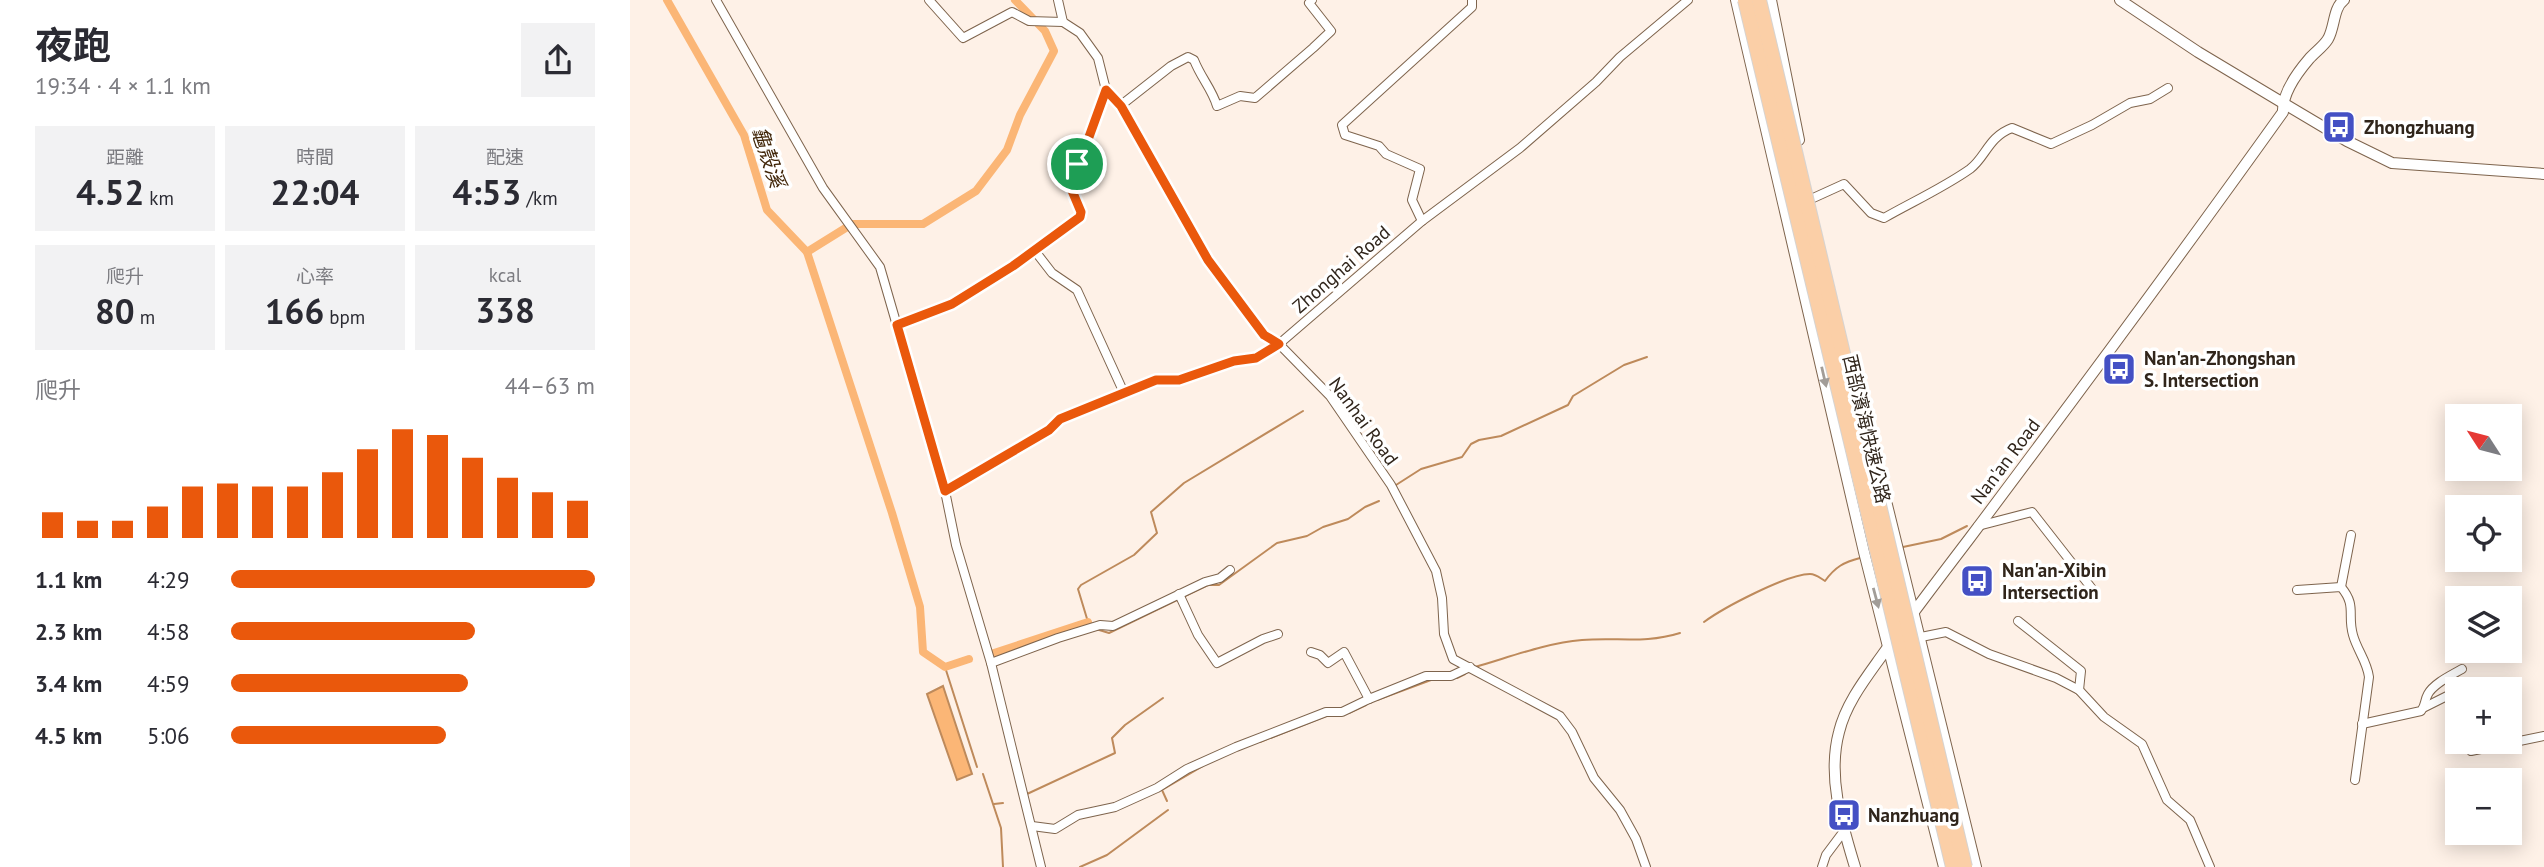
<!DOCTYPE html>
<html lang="zh-TW">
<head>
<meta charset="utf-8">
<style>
  body { margin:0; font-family:"PT Sans","Noto Sans TC",sans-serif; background:#f2f2f3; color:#2b2b33; height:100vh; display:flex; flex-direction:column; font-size:26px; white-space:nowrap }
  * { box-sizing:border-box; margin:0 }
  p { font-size:23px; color:#7c7c81 }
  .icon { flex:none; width:38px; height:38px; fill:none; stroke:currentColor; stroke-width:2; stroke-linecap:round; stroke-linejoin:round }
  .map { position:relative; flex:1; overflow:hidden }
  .drawer { display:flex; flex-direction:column; background:#fff; width:630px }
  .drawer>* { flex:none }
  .needle { width:46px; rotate:306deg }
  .controls { position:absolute; left:1815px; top:404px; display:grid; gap:14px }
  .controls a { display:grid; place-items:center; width:77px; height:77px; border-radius:0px; background:#fff; box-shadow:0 4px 18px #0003; font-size:35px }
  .pin { position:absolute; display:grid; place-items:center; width:60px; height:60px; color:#fff; margin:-30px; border:4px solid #fff; border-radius:50%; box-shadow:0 2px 7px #0007 }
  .round { display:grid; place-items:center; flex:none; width:74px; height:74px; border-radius:0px; background:#f2f2f3 }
  .headline { display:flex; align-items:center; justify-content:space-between; height:119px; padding:0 35px }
  h1 { font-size:38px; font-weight:700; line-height:52px }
  .metrics { display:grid; grid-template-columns:repeat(3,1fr); gap:10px; height:119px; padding:7px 35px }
  .metrics div { display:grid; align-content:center; border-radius:0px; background:#f2f2f3; text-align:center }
  .metrics b { font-size:35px; font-weight:700 }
  .metrics small { font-size:19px; font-weight:400 }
  .metrics p { font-size:19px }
  .chart { height:196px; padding:14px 35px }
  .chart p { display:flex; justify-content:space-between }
  .chart svg { width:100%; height:126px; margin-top:7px; stroke:#ea580c; stroke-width:6 }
  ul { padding:0 35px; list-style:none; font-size:23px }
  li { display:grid; grid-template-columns:112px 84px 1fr; align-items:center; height:52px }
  li i { height:18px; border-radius:9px; background:#ea580c }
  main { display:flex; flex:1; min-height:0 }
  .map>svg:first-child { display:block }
  .water { fill:#fbb676; stroke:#be8a5b; stroke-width:2 }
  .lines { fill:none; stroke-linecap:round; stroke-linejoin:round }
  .stream { stroke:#be8a5b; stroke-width:2 }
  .canal { stroke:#fbb676; stroke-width:8 }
  .minor-casing { stroke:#7e644d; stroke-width:10 }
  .tertiary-casing { stroke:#7e644d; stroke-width:12 }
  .minor { stroke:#fff; stroke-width:8 }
  .tertiary { stroke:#fff; stroke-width:10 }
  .trunk-bridge-casing { stroke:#d6d3d1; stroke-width:16; stroke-linecap:butt }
  .trunk-bridge { stroke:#fbcfa7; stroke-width:14 }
  .oneway { fill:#a29d98 }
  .route-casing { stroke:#fff; stroke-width:14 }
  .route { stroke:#ea580c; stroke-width:9 }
  .labels { text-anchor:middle; stroke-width:7; stroke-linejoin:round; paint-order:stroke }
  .poi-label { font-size:19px; font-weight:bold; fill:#30251b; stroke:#fff; text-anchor:start }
  .street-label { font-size:19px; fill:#30251b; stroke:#fff }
  .water-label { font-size:21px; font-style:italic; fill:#412609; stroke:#fff }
</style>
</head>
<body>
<main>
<section class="drawer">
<div class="headline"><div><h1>夜跑</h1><p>19:34 · 4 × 1.1 km</p></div><a class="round"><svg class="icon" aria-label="share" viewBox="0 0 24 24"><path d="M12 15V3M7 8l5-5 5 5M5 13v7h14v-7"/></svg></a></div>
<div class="metrics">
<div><p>距離</p><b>4.52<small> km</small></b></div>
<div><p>時間</p><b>22:04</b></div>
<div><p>配速</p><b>4:53<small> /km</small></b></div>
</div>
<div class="metrics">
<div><p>爬升</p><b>80<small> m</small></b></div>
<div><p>心率</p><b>166<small> bpm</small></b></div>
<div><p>kcal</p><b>338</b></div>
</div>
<div class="chart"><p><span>爬升</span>44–63 m</p>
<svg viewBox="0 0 160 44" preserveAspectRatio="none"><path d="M5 44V35M15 44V38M25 44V38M35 44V33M45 44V26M55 44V25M65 44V26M75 44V26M85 44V21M95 44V13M105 44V6M115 44V8M125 44V16M135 44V23M145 44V28M155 44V31"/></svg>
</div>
<ul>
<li><b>1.1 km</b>4:29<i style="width:100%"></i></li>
<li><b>2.3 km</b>4:58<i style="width:67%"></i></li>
<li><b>3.4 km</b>4:59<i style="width:65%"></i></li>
<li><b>4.5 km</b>5:06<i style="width:59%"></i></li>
</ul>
</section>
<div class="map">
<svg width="1914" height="867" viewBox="0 0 1914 867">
  <rect width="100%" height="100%" fill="#fef1e7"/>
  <path class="water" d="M313,686l29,88 -15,6 -30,-86z"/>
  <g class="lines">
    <g class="stream">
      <path d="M766,485l25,-16 41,-12 9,-13 8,-4 22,-4 67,-31 5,-9 51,-31 23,-8"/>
      <path d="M1273,547l38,-8 26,-13"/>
      <path d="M555,596l23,-11h11l58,-42 30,-7 16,-9 25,-8 17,-12 14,-6"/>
      <path d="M1074,622c19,-14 83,-48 106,-48 6,0 10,4 15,7 10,-14 19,-19 35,-23"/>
      <path d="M462,625l-4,-3 -10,-33 3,-4 53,-30 23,-22 -6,-21 33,-29 119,-72"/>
      <path d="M466,629l13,4 68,-33"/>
      <path d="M315,667l32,100"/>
      <path d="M845,667c35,-10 71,-24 107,-27 35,-3 63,4 98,-7"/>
      <path d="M827,678l8,-4"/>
      <path d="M747,700l54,-20"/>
      <path d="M719,713l17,-8"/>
      <path d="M630,742l66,-26"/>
      <path d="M353,774l18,54 2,39"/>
      <path d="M397,794l88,-41 -3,-15 13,-13 38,-27"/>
      <path d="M537,801l-5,-11 41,-24"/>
      <path d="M364,804l9,-1"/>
      <path d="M450,867l27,-12 61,-45"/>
    </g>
    <g class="canal">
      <path d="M37,0l77,135 23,75 40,42 45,-28h71l53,-33 31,-41 13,-35 34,-64 -9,-20 -30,-31"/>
      <path d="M177,252l85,261 28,94 3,45 22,15 24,-8"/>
      <path d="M361,654l97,-32"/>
    </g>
    <defs>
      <g id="minor">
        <path d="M86,0l107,188 57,79 65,224 11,54 35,118 50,204"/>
        <path d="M299,0l34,38 49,-26 17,9 34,1"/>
        <path d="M428,0l5,22 17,11 18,25 8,32 14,16 88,154 56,75 15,9 51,52 61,89 45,86 6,27 2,36 9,25 107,57 12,16 22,46 26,32 16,29 10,28"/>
        <path d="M490,106l51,-40 17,-9 6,3c7,18 18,29 23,46l23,-10 15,2 58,-50 18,-17 -22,-28 3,-3"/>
        <path d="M1181,199l33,-15 27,29 13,5c28,-16 59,-30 86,-49 16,-12 18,-32 42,-41l39,16 41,-19 38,-22 20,-4 18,-11"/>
        <path d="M792,221l-10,-21 8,-31 -34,-15 -7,-8 -34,-11 -3,-10 130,-118v-7"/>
        <path d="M405,251l17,22 25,17 47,103"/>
        <path d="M267,325l55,-21 61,-38 67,-49 1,-5 -16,-38 16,-15 25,-69"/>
        <path d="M315,491l104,-61 11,-11 96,-39h23l55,-19 22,-3 23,-14 143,-123 98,-73 76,-66 24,-25 68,-57"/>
        <path d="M1348,526l54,-14 61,78"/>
        <path d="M1711,587l10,-52"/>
        <path d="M1667,590l44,-3c16,19 6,27 12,48 4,15 14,26 16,42l-14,103"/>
        <path d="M549,594l19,41 19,28 46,-24 15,-5"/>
        <path d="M1388,621l63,50 -2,19"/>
        <path d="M1286,638l30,-6 43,22 67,24 23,12 25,27 38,27 25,56 23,20 20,47"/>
        <path d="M681,652l9,3 8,8 16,-11 25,47"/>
        <path d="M361,663l67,-25 42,-13 13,1 92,-44 15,-4 10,-8"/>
        <path d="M1795,707l24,-12 12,-9"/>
        <path d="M1732,724l59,-13c5,-6 3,-10 7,-17 6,-11 24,-19 34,-25"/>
        <path d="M1841,751l73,-15"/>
        <path d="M402,826l23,3 23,-14 37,-8 42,-19 30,-19 49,-22 90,-35h16l27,-13 57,-23h25l19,-9"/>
        <path d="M1192,867l4,-12 18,-24"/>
      </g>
      <g id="tertiary">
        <path d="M1106,0l128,552 80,315"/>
        <path d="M1141,0l28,140"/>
        <path d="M1490,0l78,52 85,51 64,38 45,22 152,11"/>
        <path d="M1229,391l117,476"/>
        <path d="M1225,867c-13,-43 -28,-90 -16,-135 7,-29 27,-54 44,-78 28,-39 57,-77 86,-115 106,-141 211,-283 314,-427 -1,-19 14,-39 26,-53 6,-7 14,-12 19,-20 7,-12 5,-31 16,-39"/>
      </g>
    </defs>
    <use href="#minor" class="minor-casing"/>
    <use href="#tertiary" class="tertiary-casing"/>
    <use href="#minor" class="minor"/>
    <use href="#tertiary" class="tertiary"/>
    <defs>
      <g id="trunk-bridge">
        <path d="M1115,0l208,867"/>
        <path d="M1129,0l206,867"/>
      </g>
    </defs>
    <use href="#trunk-bridge" class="trunk-bridge-casing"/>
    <use href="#trunk-bridge" class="trunk-bridge"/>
  </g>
  <defs><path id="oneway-solid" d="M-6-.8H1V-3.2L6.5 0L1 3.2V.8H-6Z" transform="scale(1.75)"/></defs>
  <g class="oneway">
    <use href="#oneway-solid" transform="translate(1194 377) rotate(77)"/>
    <use href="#oneway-solid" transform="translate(1246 598) rotate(75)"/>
  </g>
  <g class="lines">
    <defs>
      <path id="route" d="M476,90l15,16 87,154 56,75 15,9 -23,14 -22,3 -55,19h-23l-96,39 -11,11 -104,61 -48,-166 55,-21 61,-38 67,-49 1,-5 -16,-38 16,-15z"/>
    </defs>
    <use href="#route" class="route-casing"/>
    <use href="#route" class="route"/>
  </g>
  <defs>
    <symbol id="bus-square" viewBox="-11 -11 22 22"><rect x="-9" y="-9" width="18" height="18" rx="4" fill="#4450c4" stroke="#fff"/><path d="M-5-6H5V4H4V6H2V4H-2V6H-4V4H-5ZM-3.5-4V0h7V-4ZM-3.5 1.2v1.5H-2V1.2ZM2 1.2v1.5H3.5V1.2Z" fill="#fff"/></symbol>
  </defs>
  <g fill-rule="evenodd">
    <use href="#bus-square" x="1690" y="108" width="38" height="38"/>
    <use href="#bus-square" x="1470" y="350" width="38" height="38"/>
    <use href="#bus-square" x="1328" y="562" width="38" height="38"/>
    <use href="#bus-square" x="1195" y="796" width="38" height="38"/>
  </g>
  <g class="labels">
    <g class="poi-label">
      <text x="1734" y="134">Zhongzhuang</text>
      <text x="1514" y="365">Nan'an-Zhongshan<tspan x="1514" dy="22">S. Intersection</tspan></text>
      <text x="1372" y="577">Nan'an-Xibin<tspan x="1372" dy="22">Intersection</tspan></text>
      <text x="1238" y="822">Nanzhuang</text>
    </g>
    <g class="street-label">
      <text transform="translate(711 269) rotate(-41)" y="7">Zhonghai Road</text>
      <text transform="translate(734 421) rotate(54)" y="7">Nanhai Road</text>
      <text transform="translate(1237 429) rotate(77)" y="7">西部濱海快速公路</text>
      <text transform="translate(1375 461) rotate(-53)" y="7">Nan'an Road</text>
    </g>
    <g class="water-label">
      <text transform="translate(138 157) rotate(71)" y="7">龜殼溪</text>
    </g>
  </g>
</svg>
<div class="controls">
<a><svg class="needle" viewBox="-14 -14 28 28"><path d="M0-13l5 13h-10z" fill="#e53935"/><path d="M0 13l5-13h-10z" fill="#7c7c81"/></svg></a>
<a><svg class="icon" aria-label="locate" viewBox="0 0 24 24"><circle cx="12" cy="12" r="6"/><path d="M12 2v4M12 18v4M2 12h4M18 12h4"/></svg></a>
<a><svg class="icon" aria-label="layers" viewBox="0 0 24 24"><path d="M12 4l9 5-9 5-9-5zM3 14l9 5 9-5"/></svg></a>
<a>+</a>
<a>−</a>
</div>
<div class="pin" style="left:447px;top:164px;background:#1e9e55"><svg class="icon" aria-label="arrive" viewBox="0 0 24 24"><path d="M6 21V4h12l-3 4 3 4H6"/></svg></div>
</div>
</main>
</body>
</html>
